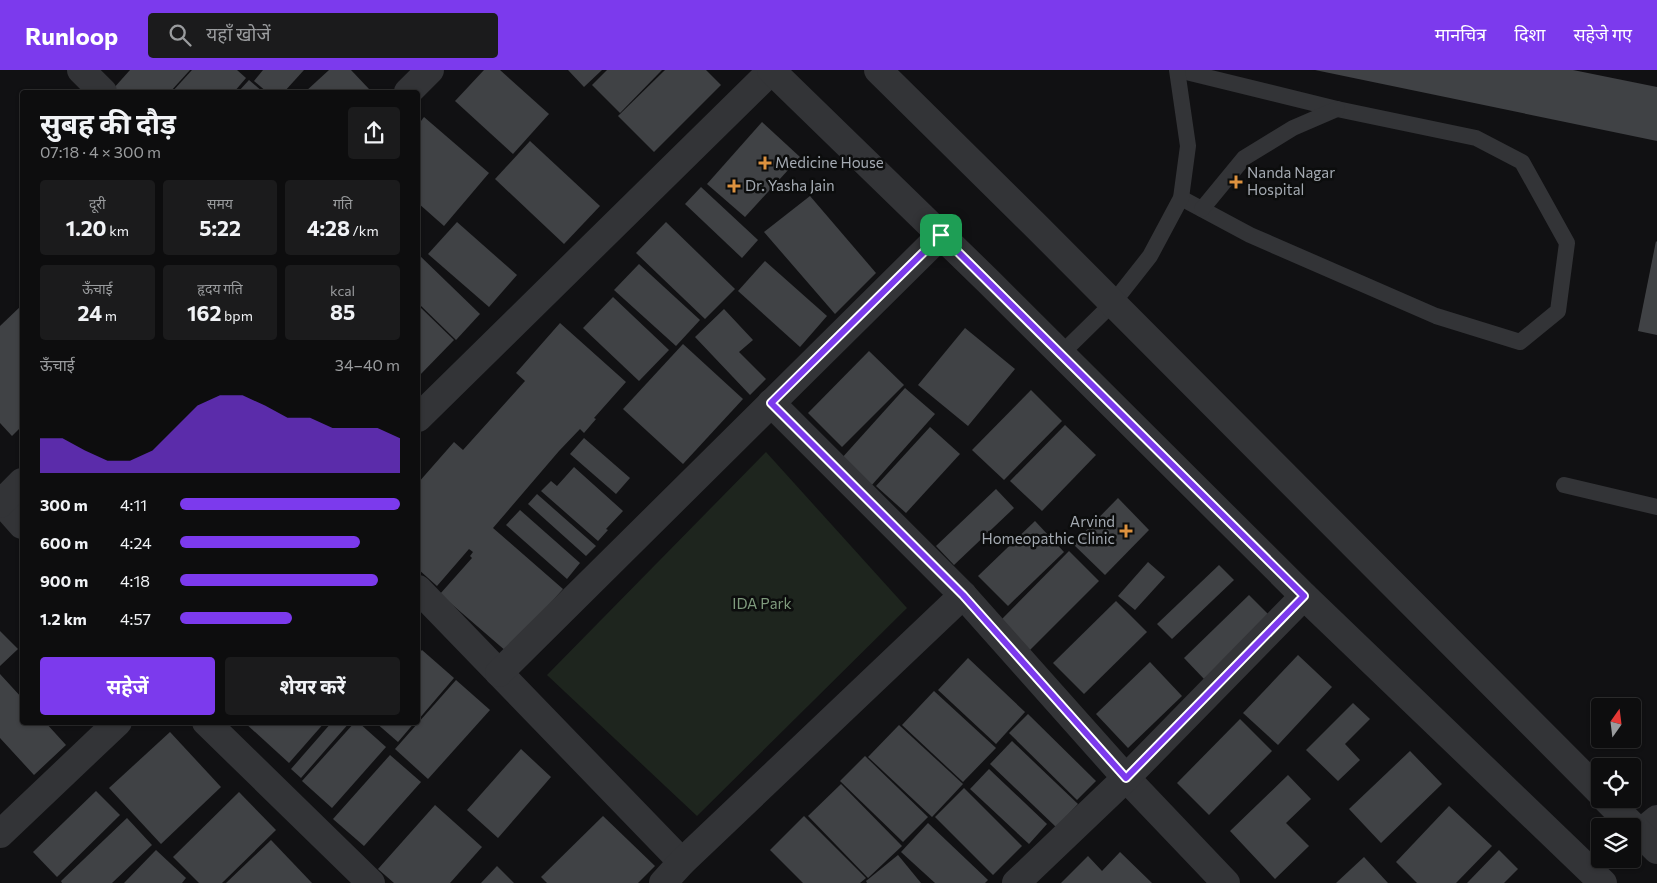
<!DOCTYPE html>
<html lang="hi">
<head>
<meta charset="utf-8">
<style>
  body { margin:0; font-family:Commissioner,"Noto Sans Devanagari",sans-serif; background:#1b1b1c; color:#f1f3f6; height:100vh; display:flex; flex-direction:column; font-size:19px; white-space:nowrap }
  * { box-sizing:border-box; margin:0 }
  p { font-size:16px; color:#9a9c9e }
  .icon { flex:none; width:28px; height:28px; fill:none; stroke:currentColor; stroke-width:2; stroke-linecap:round; stroke-linejoin:round }
  .map { position:relative; flex:1; overflow:hidden }
  .panel { position:absolute; left:20px; top:20px; width:400px; height:635px; display:flex; flex-direction:column; background:#0d0d0e; border-radius:5px; box-shadow:0 1px 4px #0004,0 0 0 1px #2d2d2e }
  .panel>* { flex:none }
  .needle { width:32px; rotate:14deg }
  .buttons { position:absolute; left:1591px; top:628px; display:grid; gap:10px }
  .buttons a { display:grid; place-items:center; width:50px; height:50px; border-radius:5px; background:#0d0d0e; box-shadow:0 1px 4px #0004,0 0 0 1px #2d2d2e; font-size:25px }
  .pin { position:absolute; display:grid; place-items:center; width:42px; height:42px; color:#fff; margin:-21px; border-radius:10px; box-shadow:0 2px 8px #0006 }
  .round { display:grid; place-items:center; flex:none; width:52px; height:52px; border-radius:5px; background:#1b1b1c }
  .head { display:flex; align-items:center; justify-content:space-between; height:85px; padding:0 20px }
  h1 { font-size:28px; font-weight:700; line-height:38px }
  .figures { display:grid; grid-template-columns:repeat(3,1fr); gap:8px; height:85px; padding:5px 20px }
  .figures div { display:grid; align-content:center; border-radius:5px; background:#1b1b1c; text-align:center }
  .figures b { font-size:21px; font-weight:700 }
  .figures small { font-size:14px; font-weight:400 }
  .figures p { font-size:14px }
  .chart { height:140px; padding:10px 20px }
  .chart p { display:flex; justify-content:space-between }
  .chart svg { width:100%; height:90px; margin-top:5px; fill:#7c3aed; opacity:.7 }
  .cta { display:flex; gap:10px; margin-top:auto; padding:10px 20px }
  .cta a { flex:1; height:58px; border-radius:5px; background:#7c3aed; color:#fff; font-size:20px; font-weight:700; line-height:58px; text-align:center }
  .cta a+a { background:#1b1b1c; color:#f1f3f6 }
  ul { padding:0 20px; list-style:none; font-size:16px }
  li { display:grid; grid-template-columns:80px 60px 1fr; align-items:center; height:38px }
  li i { height:12px; border-radius:6px; background:#7c3aed }
  header { display:flex; align-items:center; gap:30px; box-sizing:border-box; height:70px; padding:0 25px; background:#7c3aed; color:#fff }
  header strong { font-size:24px }
  nav { display:flex; gap:28px; margin-inline-start:auto; font-size:18px }
  .search { width:350px; height:45px; background:#1b1b1c; display:flex; align-items:center; gap:12px; box-sizing:border-box; padding:0 18px; border-radius:5px; color:#9a9c9e; font-size:19px }
  .map>svg:first-child { display:block }
  .green { fill:#1e251e }
  .building { fill:#404245 }
  .lines { fill:none; stroke-linecap:round; stroke-linejoin:round }
  .service { stroke:#333437; stroke-width:16 }
  .minor { stroke:#333437; stroke-width:28 }
  .tertiary { stroke:#333437; stroke-width:28 }
  .route-casing { stroke:#fff; stroke-width:10 }
  .route { stroke:#7c3aed; stroke-width:6 }
  .poi-dot { fill:#dd923f; stroke:#0c0d0d; stroke-width:2 }
  .labels { text-anchor:middle; stroke-width:5; stroke-linejoin:round; paint-order:stroke }
  .poi-label { font-size:15px; fill:#a4aab2; stroke:#0c0d0d; text-anchor:start }
  .park-label { font-size:15px; fill:#7f9b7d; stroke:#0c0d0d }
</style>
</head>
<body>
<header>
<strong>Runloop</strong>
<div class="search"><svg class="icon" aria-label="search" viewBox="0 0 24 24"><circle cx="10" cy="10" r="6"/><path d="M15 15l6 6"/></svg>यहाँ खोजें</div>
<nav><a>मानचित्र</a><a>दिशा</a><a>सहेजे गए</a></nav>
</header>
<div class="map">
<svg width="1657" height="813" viewBox="0 0 1657 813">
  <rect width="100%" height="100%" fill="#111113"/>
  <path class="green" d="M766,382l141,156 -210,208 -150,-141z"/>
  <g class="building">
    <path d="M130,0h60l-20,22h-53l-4,-3z"/>
    <path d="M192,0h45l9,8 -12,14h-62z"/>
    <path d="M263,0h41l-20,22h-17l-13,-11z"/>
    <path d="M329,0h22l18,19 -3,3h-61z"/>
    <path d="M484,0h16l49,44 -36,40 -58,-53z"/>
    <path d="M568,0h34l-18,17z"/>
    <path d="M607,0h55l-42,43 -28,-28z"/>
    <path d="M665,0h41l15,15 -67,67 -36,-36z"/>
    <path d="M1315,0h258l84,17v54z"/>
    <path d="M249,10l14,12h-25z"/>
    <path d="M424,47l65,56 -45,53 -26,-23v-78z"/>
    <path d="M762,52l38,35 -55,60 -38,-33z"/>
    <path d="M530,71l70,65 -36,38 -69,-65z"/>
    <path d="M701,117l57,53 -16,18 -57,-54z"/>
    <path d="M810,126l66,77 -41,41 -71,-82z"/>
    <path d="M457,152l60,53 -28,32 -61,-53z"/>
    <path d="M666,152l69,67 -30,30 -69,-66z"/>
    <path d="M1656,171l1,1v93l-19,-4z"/>
    <path d="M418,184l62,60 -24,26 -38,-37z"/>
    <path d="M765,191l62,55 -27,31 -62,-56z"/>
    <path d="M639,194l61,56 -24,26 -62,-56z"/>
    <path d="M613,227l56,53 -30,31 -56,-53z"/>
    <path d="M22,235v121l-10,10 -12,-13v-97z"/>
    <path d="M418,235l36,35 -36,37z"/>
    <path d="M724,239l29,31 -14,12 27,27 -16,16 -55,-58z"/>
    <path d="M560,253l66,59 -32,36 2,1 -12,14 -4,-4 -21,22 -66,77 70,61 -56,63 -67,-58 32,-36 -2,-2 3,-4 -4,-3 -32,37 -19,-17v-86l36,-41 9,8 62,-69 -9,-8z"/>
    <path d="M965,258l50,41 -47,57 -50,-41z"/>
    <path d="M683,274l60,55 -60,65 -60,-55z"/>
    <path d="M869,281l35,34 -62,62 -34,-34z"/>
    <path d="M905,318l30,26 -64,72 -30,-27z"/>
    <path d="M1031,320l31,31 -58,59 -32,-30z"/>
    <path d="M1065,355l31,30 -54,56 -32,-30z"/>
    <path d="M930,357l30,27 -54,59 -30,-27z"/>
    <path d="M584,368l46,40 -14,16 -46,-40z"/>
    <path d="M574,397l49,44 -17,18 2,1 -10,11 -57,-50 10,-10 6,5z"/>
    <path d="M996,419l18,19 -60,57 -18,-19z"/>
    <path d="M537,424l59,52 -10,10 -58,-52z"/>
    <path d="M1118,428l31,32 -44,45 -32,-31z"/>
    <path d="M520,440l60,53 -13,16 -61,-54z"/>
    <path d="M1035,451l29,31 -56,54 -30,-30z"/>
    <path d="M1069,481l30,30 -69,69 -29,-30z"/>
    <path d="M1148,492l17,15 -30,33 -17,-14z"/>
    <path d="M1219,495l15,15 -62,59 -15,-15z"/>
    <path d="M1249,525l22,22 -66,63 -21,-22z"/>
    <path d="M1116,531l31,31 -63,62 -31,-31z"/>
    <path d="M0,561l18,18 -18,17z"/>
    <path d="M422,580l32,28 -36,42v-66z"/>
    <path d="M1298,585l34,32 -54,58 -35,-32z"/>
    <path d="M968,588l57,54 -29,32 -58,-54z"/>
    <path d="M1150,592l32,34 -54,52 -32,-34z"/>
    <path d="M0,604l22,24v24h23l21,23 -32,30 -34,-37z"/>
    <path d="M456,610l34,30 -62,69 -33,-30z"/>
    <path d="M934,621l62,57 -33,34 -61,-57z"/>
    <path d="M1353,633l17,16 -25,25 15,16 -22,21 -32,-31z"/>
    <path d="M1028,644l68,67 -19,19 -68,-67z"/>
    <path d="M1240,649l32,32 -63,64 -32,-32z"/>
    <path d="M244,652h81l-36,41z"/>
    <path d="M332,652h18l-49,56 -10,-9z"/>
    <path d="M355,652h3l28,25 -54,61 -30,-27z"/>
    <path d="M375,652h40l-17,20z"/>
    <path d="M899,655l64,59 -31,33 -64,-60z"/>
    <path d="M170,662l51,55 -60,57 -52,-56z"/>
    <path d="M1012,671l66,63 -22,23 -66,-63z"/>
    <path d="M521,679l30,28 -53,61 -31,-28z"/>
    <path d="M1410,681l32,33 -61,59 -32,-34z"/>
    <path d="M390,685l31,27 -57,64 -31,-27z"/>
    <path d="M865,686l63,61 -25,25 -63,-61z"/>
    <path d="M989,699l58,55 -18,20 -59,-55z"/>
    <path d="M1288,705l23,24 -25,24 23,23 -34,33 -45,-48z"/>
    <path d="M841,714l61,62 -34,32 -60,-62z"/>
    <path d="M964,718l58,58 -29,29 -58,-58z"/>
    <path d="M96,721l24,24 -63,62 -24,-25z"/>
    <path d="M239,722l37,38 -54,53h-23l-26,-26z"/>
    <path d="M435,735l47,42 -32,36h-56l-16,-14z"/>
    <path d="M1449,736l43,40 -36,37h-39l-21,-21z"/>
    <path d="M603,746l52,50 -17,17h-91l-6,-6z"/>
    <path d="M804,746l62,62 -6,5h-57l-33,-33z"/>
    <path d="M127,748l25,27 -40,38h-50l-1,-2z"/>
    <path d="M928,753l60,57 -3,3h-50l-34,-31z"/>
    <path d="M271,770l41,43h-86z"/>
    <path d="M156,780l30,28 -4,5h-58z"/>
    <path d="M1499,780l19,19 -14,14h-37z"/>
    <path d="M1120,782l32,31h-91l27,-27 14,15z"/>
    <path d="M898,785l23,28h-54l-1,-2z"/>
    <path d="M1364,787l24,26h-52z"/>
    <path d="M497,796l17,17h-33z"/>
  </g>
  <g class="lines">
    <g class="service">
      <path d="M1178,0l159,39 139,29 46,24 45,81 -9,68 -38,31 -84,-26 -186,-81 -69,-37"/>
      <path d="M1202,139l42,-51 49,-30 44,-19"/>
      <path d="M1061,284l52,-51 37,-47 31,-58 7,-52 -11,-76"/>
      <path d="M1564,415l93,22"/>
    </g>
    <g class="minor">
      <path d="M81,0l22,22"/>
      <path d="M408,22l22,-22"/>
      <path d="M771,333l192,192 163,183 100,105"/>
      <path d="M418,348l353,-347"/>
      <path d="M0,430l22,25"/>
      <path d="M0,434l22,-22"/>
      <path d="M418,519l264,273"/>
      <path d="M499,603l442,-438"/>
      <path d="M206,652l165,161"/>
      <path d="M1640,763l17,-14"/>
      <path d="M0,764l118,-112"/>
      <path d="M663,813l19,-21 281,-267"/>
      <path d="M1016,813l110,-105 178,-182"/>
    </g>
    <g class="tertiary">
      <path d="M771,0l217,211 316,315 299,287"/>
      <path d="M878,0l159,157 563,565"/>
      <path d="M1606,729l51,51"/>
    </g>
  </g>
  <g class="lines">
    <defs>
      <path id="route" d="M941,165l363,361 -178,182 -163,-183 -192,-192z"/>
    </defs>
    <use href="#route" class="route-casing"/>
    <use href="#route" class="route"/>
  </g>
  <g class="poi-dot">
    <path d="M762.5 85.5h5v5h5v5h-5v5h-5v-5h-5v-5h5z"/>
    <path d="M1233.5 104.5h5v5h5v5h-5v5h-5v-5h-5v-5h5z"/>
    <path d="M731.5 108.5h5v5h5v5h-5v5h-5v-5h-5v-5h5z"/>
    <path d="M1123.5 453.5h5v5h5v5h-5v5h-5v-5h-5v-5h5z"/>
  </g>
  <g class="labels">
    <g class="poi-label">
      <text x="775" y="98">Medicine House</text>
      <text x="1247" y="108">Nanda Nagar<tspan x="1247" dy="17">Hospital</tspan></text>
      <text x="745" y="121">Dr. Yasha Jain</text>
      <text x="1115" y="457" text-anchor="end">Arvind<tspan x="1115" dy="17">Homeopathic Clinic</tspan></text>
    </g>
    <g class="park-label">
      <text x="762" y="539">IDA Park</text>
    </g>
  </g>
</svg>
<div class="buttons">
<a><svg class="needle" viewBox="-14 -14 28 28"><path d="M0-13l5 13h-10z" fill="#e53935"/><path d="M0 13l5-13h-10z" fill="#9a9c9e"/></svg></a>
<a><svg class="icon" aria-label="locate" viewBox="0 0 24 24"><circle cx="12" cy="12" r="6"/><path d="M12 2v4M12 18v4M2 12h4M18 12h4"/></svg></a>
<a><svg class="icon" aria-label="layers" viewBox="0 0 24 24"><path d="M12 4l9 5-9 5-9-5zM3 14l9 5 9-5"/></svg></a>
</div>
<div class="pin" style="left:941px;top:165px;background:#1e9e55"><svg class="icon" aria-label="arrive" viewBox="0 0 24 24"><path d="M6 21V4h12l-3 4 3 4H6"/></svg></div>
<section class="panel">
<div class="head"><div><h1>सुबह की दौड़</h1><p>07:18 · 4 × 300 m</p></div><a class="round"><svg class="icon" aria-label="share" viewBox="0 0 24 24"><path d="M12 15V3M7 8l5-5 5 5M5 13v7h14v-7"/></svg></a></div>
<div class="figures">
<div><p>दूरी</p><b>1.20<small> km</small></b></div>
<div><p>समय</p><b>5:22</b></div>
<div><p>गति</p><b>4:28<small> /km</small></b></div>
</div>
<div class="figures">
<div><p>ऊँचाई</p><b>24<small> m</small></b></div>
<div><p>हृदय गति</p><b>162<small> bpm</small></b></div>
<div><p>kcal</p><b>85</b></div>
</div>
<div class="chart"><p><span>ऊँचाई</span>34–40 m</p>
<svg viewBox="0 0 160 44" preserveAspectRatio="none"><path d="M0 44V27L10 27L20 33L30 38L40 38L50 33L60 22L70 11L80 6L90 6L100 11L110 17L120 17L130 22L140 22L150 22L160 27V44z"/></svg>
</div>
<ul>
<li><b>300 m</b>4:11<i style="width:100%"></i></li>
<li><b>600 m</b>4:24<i style="width:82%"></i></li>
<li><b>900 m</b>4:18<i style="width:90%"></i></li>
<li><b>1.2 km</b>4:57<i style="width:51%"></i></li>
</ul>
<div class="cta"><a>सहेजें</a><a>शेयर करें</a></div>
</section>
</div>
</body>
</html>
